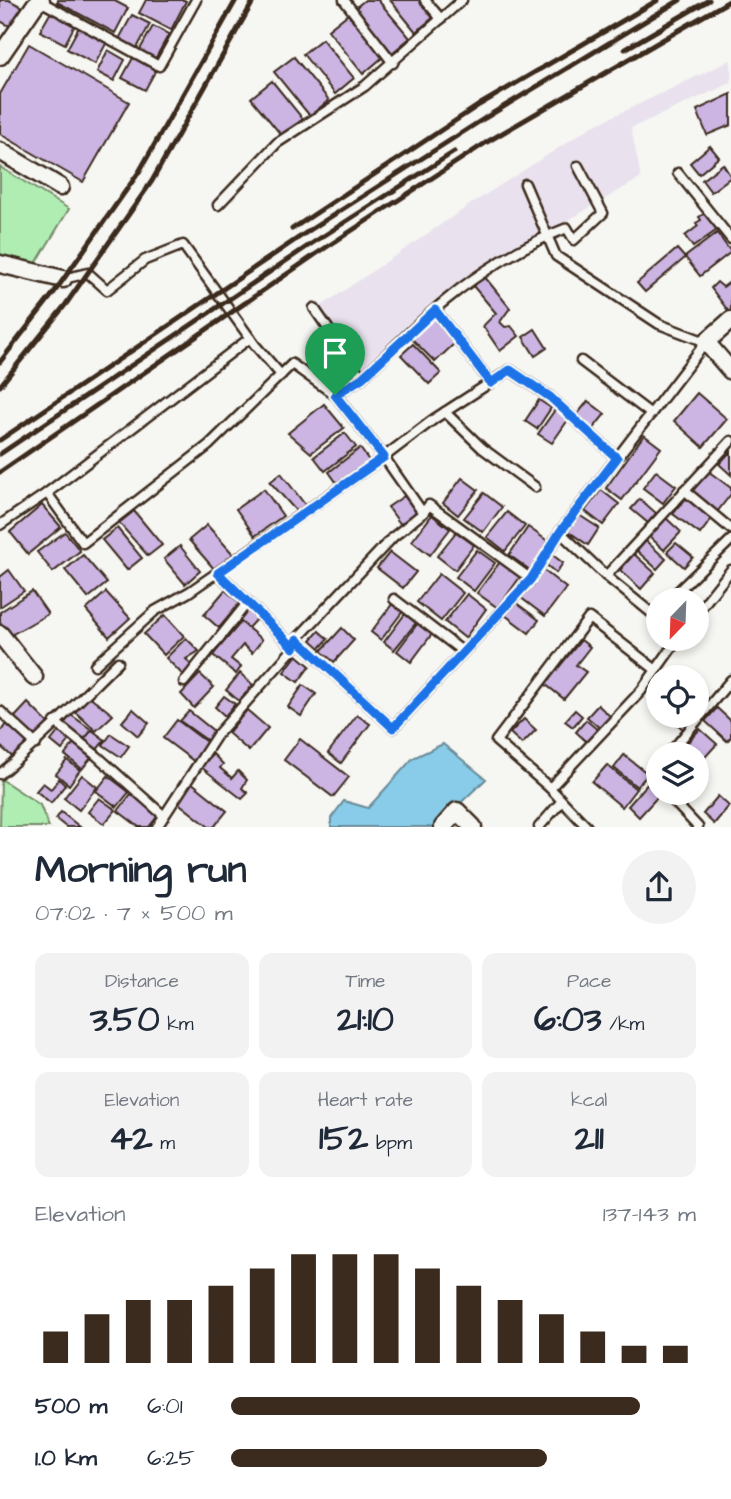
<!DOCTYPE html>
<html lang="en">
<head>
<meta charset="utf-8">
<style>
  body { margin:0; font-family:"Architects Daughter",sans-serif; background:#f2f2f3; color:#1f2937; height:100vh; display:flex; flex-direction:column; font-size:26px; white-space:nowrap }
  * { box-sizing:border-box; margin:0 }
  p { font-size:23px; color:#747a83 }
  .icon { flex:none; width:38px; height:38px; fill:none; stroke:currentColor; stroke-width:2; stroke-linecap:round; stroke-linejoin:round }
  .map { position:relative; height:827px; overflow:hidden }
  .details { display:flex; flex-direction:column; background:#fff; flex:1 }
  .details>* { flex:none }
  .needle { width:46px; rotate:203deg }
  .controls { position:absolute; left:646px; top:588px; display:grid; gap:14px }
  .controls a { display:grid; place-items:center; width:63px; height:63px; border-radius:50%; background:#fff; box-shadow:0 4px 10px #0003; font-size:35px }
  .pin { position:absolute; display:grid; place-items:center; width:60px; height:60px; color:#fff; margin:-72px -30px; border-radius:50% 50% 50% 0; rotate:-45deg; box-shadow:0 0 7px #0007 }
  .pin .icon { rotate:45deg }
  .round { display:grid; place-items:center; flex:none; width:74px; height:74px; border-radius:37px; background:#f2f2f3 }
  .overview { display:flex; align-items:center; justify-content:space-between; height:119px; padding:0 35px }
  h1 { font-size:38px; font-weight:700; line-height:52px }
  .figures { display:grid; grid-template-columns:repeat(3,1fr); gap:10px; height:119px; padding:7px 35px }
  .figures div { display:grid; align-content:center; border-radius:14px; background:#f2f2f3; text-align:center }
  .figures b { font-size:35px; font-weight:700 }
  .figures small { font-size:19px; font-weight:400 }
  .figures p { font-size:19px }
  .chart { height:196px; padding:14px 35px }
  .chart p { display:flex; justify-content:space-between }
  .chart svg { width:100%; height:126px; margin-top:7px; stroke:#3b2a1e; stroke-width:6 }
  ul { padding:0 35px; list-style:none; font-size:23px }
  li { display:grid; grid-template-columns:112px 84px 1fr; align-items:center; height:52px }
  li i { height:18px; border-radius:9px; background:#3b2a1e }
  .map>svg:first-child { display:block }
  .built { fill:#e9e2ee }
  .green { fill:#afedb3; stroke:#758c68; stroke-width:2 }
  .water { fill:#88cce9; stroke:#698b98; stroke-width:2 }
  .building { fill:#ccb4e3; stroke:#3b2a1e; stroke-width:2 }
  .lines { fill:none; stroke-linecap:round; stroke-linejoin:round }
  .service-casing { stroke:#3b2a1e; stroke-width:13 }
  .minor-casing { stroke:#3b2a1e; stroke-width:21 }
  .service { stroke:#f6f6f2; stroke-width:8 }
  .minor { stroke:#f6f6f2; stroke-width:16 }
  .rail { stroke:#3b2a1e; stroke-width:5 }
  .route-casing { stroke:#fff; stroke-width:14 }
  .route { stroke:#1a73e8; stroke-width:9 }
</style>
</head>
<body>
<div class="map">
<svg width="731" height="827" viewBox="0 0 731 827">
  <rect width="100%" height="100%" fill="#f6f6f2"/>
  <filter id="ink" filterUnits="userSpaceOnUse"><feTurbulence type="fractalNoise" baseFrequency=".0143" numOctaves="2"/><feDisplacementMap in="SourceGraphic" scale="14" xChannelSelector="R" yChannelSelector="G"/><feConvolveMatrix kernelMatrix="1 2 1 2 8 2 1 2 1" color-interpolation-filters="sRGB"/></filter>
  <g filter="url(#ink)">
    <path class="built" d="M731,60v23l-100,45 10,50 -107,62 -93,57 -79,72 -42,-62 151,-103 120,-77z"/>
    <g class="green">
      <path d="M0,167l69,42 -34,56 -35,-8z"/>
      <path d="M1,779l39,26 9,22h-49z"/>
    </g>
    <path class="water" d="M443,744l43,35 -51,48h-104v-9l13,-17 24,7 45,-50z"/>
    <g class="building">
      <path d="M0,0h9l15,8 -11,20 -13,-7z"/>
      <path d="M58,0h55l15,8 -13,25 -58,-31z"/>
      <path d="M146,0h38l2,1 -15,29 -32,-17z"/>
      <path d="M365,0h13l32,38 -18,15 -37,-45z"/>
      <path d="M390,0h32l13,16 -19,16z"/>
      <path d="M52,10l24,13 -11,21 -25,-13z"/>
      <path d="M348,14l35,43 -20,17 -35,-44z"/>
      <path d="M132,15l18,9 -13,24 -18,-9z"/>
      <path d="M153,26l16,8 -15,27 -16,-8z"/>
      <path d="M79,27l28,15 -12,22 -28,-15z"/>
      <path d="M322,39l32,39 -19,16 -32,-40z"/>
      <path d="M29,44l100,58 -46,80 -83,-48v-40z"/>
      <path d="M108,50l17,10 -11,21 -17,-9z"/>
      <path d="M134,56l23,12 -12,22 -23,-12z"/>
      <path d="M294,57l35,43 -19,16 -36,-44z"/>
      <path d="M272,81l31,38 -21,17 -31,-38z"/>
      <path d="M731,94v31l-24,10 -10,-25z"/>
      <path d="M710,146l9,11 -20,17 -9,-11z"/>
      <path d="M723,164l8,13 -20,15 -9,-12z"/>
      <path d="M705,213l12,17 -24,17 -8,-11 13,-10 -2,-3 5,-3 -2,-3z"/>
      <path d="M717,233l14,19 -31,24 -15,-19z"/>
      <path d="M677,249l8,9 -40,34 -8,-9z"/>
      <path d="M484,276l26,32 -10,14 5,5 6,-1 8,10 -19,15 -17,-25 13,-13 -23,-27z"/>
      <path d="M731,281v30l-2,1 -18,-24 6,-6 6,5z"/>
      <path d="M434,316l22,26 -21,20 -25,-25z"/>
      <path d="M535,329l12,19 -12,8 -12,-19z"/>
      <path d="M413,344l28,29 -12,11 -28,-29z"/>
      <path d="M697,393l30,26 -24,28 -29,-26z"/>
      <path d="M539,400l12,8 -14,21 -12,-8z"/>
      <path d="M588,401l17,13 -13,16 -17,-13z"/>
      <path d="M324,404l20,24 -33,25 -23,-20z"/>
      <path d="M557,407l13,10 -18,26 -14,-9z"/>
      <path d="M345,433l11,14 -31,24 -11,-14z"/>
      <path d="M644,435l17,13 -39,52 -16,-12z"/>
      <path d="M360,448l10,14 -31,24 -10,-14z"/>
      <path d="M731,451v24l-12,-11z"/>
      <path d="M656,471l20,15 -13,17 -20,-15z"/>
      <path d="M708,471l23,17v6l-14,18 -25,-20z"/>
      <path d="M281,473l25,33 -9,6 -27,-30z"/>
      <path d="M462,478l16,12 -20,25 -15,-12z"/>
      <path d="M264,489l19,27 -28,20 -19,-27z"/>
      <path d="M601,490l18,14 -16,21 -18,-14z"/>
      <path d="M484,493l18,14 -19,25 -19,-14z"/>
      <path d="M404,496l14,18 -17,11 -13,-18z"/>
      <path d="M687,497l26,20 -13,17 -27,-20z"/>
      <path d="M640,499l16,14 -8,10 -17,-14z"/>
      <path d="M42,505l19,22 -33,27 -18,-22z"/>
      <path d="M134,511l28,34 -14,11 -29,-33z"/>
      <path d="M507,512l18,14 -20,25 -18,-14z"/>
      <path d="M432,515l18,14 -20,26 -18,-14z"/>
      <path d="M579,515l20,13 -11,17 -20,-14z"/>
      <path d="M666,518l15,14 -17,18 -15,-14z"/>
      <path d="M207,525l26,29 -18,16 -26,-30z"/>
      <path d="M528,527l21,15 -19,28 -21,-15z"/>
      <path d="M117,528l25,30 -15,12 -25,-30z"/>
      <path d="M65,532l15,19 -27,21 -16,-20z"/>
      <path d="M456,532l18,13 -19,25 -18,-14z"/>
      <path d="M646,541l20,18 -9,10 -20,-18z"/>
      <path d="M676,543l17,14 -9,10 -17,-15z"/>
      <path d="M180,546l20,25 -15,13 -21,-25z"/>
      <path d="M477,550l18,13 -21,28 -18,-14z"/>
      <path d="M390,552l26,20 -13,16 -26,-20z"/>
      <path d="M550,553l13,10 -7,10 -13,-11z"/>
      <path d="M634,554l21,19 -14,16 -21,-19z"/>
      <path d="M83,555l24,28 -19,15 -23,-28z"/>
      <path d="M500,562l20,15 -22,31 -21,-15z"/>
      <path d="M542,569l24,19 -21,28 -25,-19z"/>
      <path d="M9,570l15,21 -24,16v-30z"/>
      <path d="M439,574l24,19 -22,28 -24,-19z"/>
      <path d="M225,590l15,13 -21,25 -15,-13z"/>
      <path d="M32,591l16,23 -37,21 -11,-13v-10z"/>
      <path d="M106,592l24,26 -21,19 -23,-27z"/>
      <path d="M467,594l19,15 -21,29 -20,-16z"/>
      <path d="M515,602l24,18 -10,13 -24,-18z"/>
      <path d="M393,603l10,8 -22,29 -10,-8z"/>
      <path d="M248,608l10,9 -10,11 -10,-8z"/>
      <path d="M405,614l11,9 -22,27 -10,-8z"/>
      <path d="M165,615l19,21 -20,19 -20,-21z"/>
      <path d="M241,622l21,18 -10,13 -9,-8 -12,14 10,8 -5,7 -23,-19z"/>
      <path d="M418,623l14,11 -21,28 -14,-11z"/>
      <path d="M342,628l12,12 -20,22 -13,-11z"/>
      <path d="M319,631l9,8 -8,9 -9,-8z"/>
      <path d="M186,638l13,13 -13,8 6,7 -9,9 -17,-17z"/>
      <path d="M581,640l9,7 -14,18 10,7 -22,27 -19,-15z"/>
      <path d="M297,655l13,11 -12,16 -14,-10z"/>
      <path d="M240,673l13,12 -14,16 -13,-11z"/>
      <path d="M200,674l14,13 -20,21 -13,-14z"/>
      <path d="M303,685l13,9 -15,22 -13,-9z"/>
      <path d="M88,695l25,20 -17,16 -23,-21z"/>
      <path d="M224,696l11,8 -10,12 -10,-9z"/>
      <path d="M28,703l20,20 -14,14 -20,-19z"/>
      <path d="M598,705l13,12 -10,12 -14,-12z"/>
      <path d="M717,708l14,13v16l-4,4 -22,-20z"/>
      <path d="M133,709l16,14 -11,13 -16,-14z"/>
      <path d="M247,710l21,18 -19,23 -21,-18z"/>
      <path d="M575,710l7,6 -9,11 -8,-6z"/>
      <path d="M189,711l26,21 -7,9 -28,-20z"/>
      <path d="M71,715l21,15 -7,9 -21,-15z"/>
      <path d="M357,715l13,9 -29,39 -13,-10z"/>
      <path d="M668,716h22l3,3 -9,11z"/>
      <path d="M524,719l12,11 -14,14 -12,-11z"/>
      <path d="M177,720l32,24 -14,18 -32,-24z"/>
      <path d="M586,720l12,10 -11,12 -11,-10z"/>
      <path d="M8,723l21,19 -14,17 -15,-13v-14z"/>
      <path d="M700,729l17,15 -21,23v-13h-19z"/>
      <path d="M92,730l13,10 -10,12 -13,-10z"/>
      <path d="M59,731l11,9 -8,10 -11,-9z"/>
      <path d="M111,734l18,12 -8,11 -18,-12z"/>
      <path d="M300,739l49,38 -16,20 -49,-37z"/>
      <path d="M74,743l18,14 -10,12 -17,-14z"/>
      <path d="M213,754l10,10 -3,4 12,10 6,-7 9,9 -5,8 6,5 -6,6 -41,-32z"/>
      <path d="M624,755l24,19 -11,13 -23,-19z"/>
      <path d="M67,760l13,10 -11,15 -13,-11z"/>
      <path d="M607,765l29,24 -14,18 -30,-25z"/>
      <path d="M82,775l15,12 -18,23 -15,-12z"/>
      <path d="M108,776l21,16 -12,15 -21,-16z"/>
      <path d="M59,779l6,6 -14,18 -15,-12 7,-8 8,6z"/>
      <path d="M650,781l8,7v5h3l-22,24 -11,-11z"/>
      <path d="M191,782l36,29 -13,16h-5l-33,-26z"/>
      <path d="M131,794l27,22 -9,11h-10l-21,-16z"/>
      <path d="M718,796l11,10 -15,18 -11,-10z"/>
      <path d="M99,798l17,12 -12,14 -16,-12z"/>
      <path d="M61,812l19,15h-14l-10,-8z"/>
    </g>
    <g class="lines">
      <defs>
        <g id="service">
          <path d="M344,0l49,63"/>
          <path d="M425,0l16,19"/>
          <path d="M40,1l119,65 37,-66"/>
          <path d="M678,173l53,66"/>
          <path d="M218,205l59,-62 88,-57 97,-86"/>
          <path d="M63,279l25,-6 19,17 38,-30 38,-15 72,100 26,30"/>
          <path d="M314,308l48,70c28,-26 54,-54 84,-78 34,-28 79,-56 121,-72l7,12 29,-27 -25,-47"/>
          <path d="M435,310l56,73"/>
          <path d="M581,361l70,53"/>
          <path d="M335,395l27,-17"/>
          <path d="M445,412l37,36 53,39"/>
          <path d="M684,490l47,39"/>
          <path d="M47,493l203,-155"/>
          <path d="M0,525l47,-32 36,50 126,-98 83,-81 43,31 49,62 50,-38 76,-49 40,27 67,61"/>
          <path d="M560,532l46,44 48,39 4,-4"/>
          <path d="M218,573l76,75"/>
          <path d="M606,576l125,-135"/>
          <path d="M394,599l68,52"/>
          <path d="M669,600l62,-60"/>
          <path d="M696,614l35,-44"/>
          <path d="M297,639l96,89 138,-149 29,-47 146,-190 -47,-18 -103,-68 -31,-72"/>
          <path d="M95,665l60,-54 34,-19 195,-135 39,56"/>
          <path d="M184,682l64,-80"/>
          <path d="M0,711l36,33"/>
          <path d="M55,722l42,34 66,59"/>
          <path d="M669,754l62,-74"/>
          <path d="M658,768l-7,8 7,8"/>
          <path d="M0,774c42,-35 79,-74 118,-112"/>
          <path d="M550,788l-54,-47 93,-123 67,52"/>
          <path d="M666,793l32,34"/>
          <path d="M157,827l60,-92 77,-87 3,-9 96,-102 30,-24 6,-8 102,74"/>
          <path d="M539,827l22,-25"/>
          <path d="M587,827l-37,-39 91,-97 37,-52"/>
        </g>
        <g id="minor">
          <path d="M0,56l35,-51 6,-5"/>
          <path d="M0,151l60,36"/>
          <path d="M0,264l63,15"/>
          <path d="M731,320l-25,22 25,29"/>
          <path d="M0,634l34,43"/>
          <path d="M443,827l14,-16 16,16"/>
        </g>
      </defs>
      <use href="#service" class="service-casing"/>
      <use href="#minor" class="minor-casing"/>
      <use href="#service" class="service"/>
      <use href="#minor" class="minor"/>
      <g class="rail">
        <path d="M625,49l84,-49"/>
        <path d="M292,229l187,-124 179,-105"/>
        <path d="M0,362l53,-68 86,-122 97,-172"/>
        <path d="M0,386l66,-82 86,-123 102,-181"/>
        <path d="M0,440l310,-210 175,-112 195,-118"/>
        <path d="M0,454l311,-210 143,-92"/>
        <path d="M0,472l316,-218 171,-112 244,-142"/>
      </g>
    </g>
  </g>
  <g class="lines" filter="url(#ink)">
    <defs>
      <path id="route" d="M435,310l56,73 19,-13 40,27 67,61 -57,74 -29,47 -138,149 -96,-89 -3,9 -76,-75 166,-116 -49,-62 27,-17z"/>
    </defs>
    <use href="#route" class="route-casing"/>
    <use href="#route" class="route"/>
  </g>
</svg>
<div class="controls">
<a><svg class="needle" viewBox="-14 -14 28 28"><path d="M0-13l5 13h-10z" fill="#e53935"/><path d="M0 13l5-13h-10z" fill="#747a83"/></svg></a>
<a><svg class="icon" aria-label="locate" viewBox="0 0 24 24"><circle cx="12" cy="12" r="6"/><path d="M12 2v4M12 18v4M2 12h4M18 12h4"/></svg></a>
<a><svg class="icon" aria-label="layers" viewBox="0 0 24 24"><path d="M12 4l9 5-9 5-9-5zM3 14l9 5 9-5"/></svg></a>
</div>
<div class="pin" style="left:335px;top:395px;background:#1e9e55"><svg class="icon" aria-label="arrive" viewBox="0 0 24 24"><path d="M6 21V4h12l-3 4 3 4H6"/></svg></div>
</div>
<section class="details">
<div class="overview"><div><h1>Morning run</h1><p>07:02 · 7 × 500 m</p></div><a class="round"><svg class="icon" aria-label="share" viewBox="0 0 24 24"><path d="M12 15V3M7 8l5-5 5 5M5 13v7h14v-7"/></svg></a></div>
<div class="figures">
<div><p>Distance</p><b>3.50<small> km</small></b></div>
<div><p>Time</p><b>21:10</b></div>
<div><p>Pace</p><b>6:03<small> /km</small></b></div>
</div>
<div class="figures">
<div><p>Elevation</p><b>42<small> m</small></b></div>
<div><p>Heart rate</p><b>152<small> bpm</small></b></div>
<div><p>kcal</p><b>211</b></div>
</div>
<div class="chart"><p><span>Elevation</span>137–143 m</p>
<svg viewBox="0 0 160 44" preserveAspectRatio="none"><path d="M5 44V33M15 44V27M25 44V22M35 44V22M45 44V17M55 44V11M65 44V6M75 44V6M85 44V6M95 44V11M105 44V17M115 44V22M125 44V27M135 44V33M145 44V38M155 44V38"/></svg>
</div>
<ul>
<li><b>500 m</b>6:01<i style="width:88%"></i></li>
<li><b>1.0 km</b>6:25<i style="width:68%"></i></li>
</ul>
</section>
</body>
</html>
